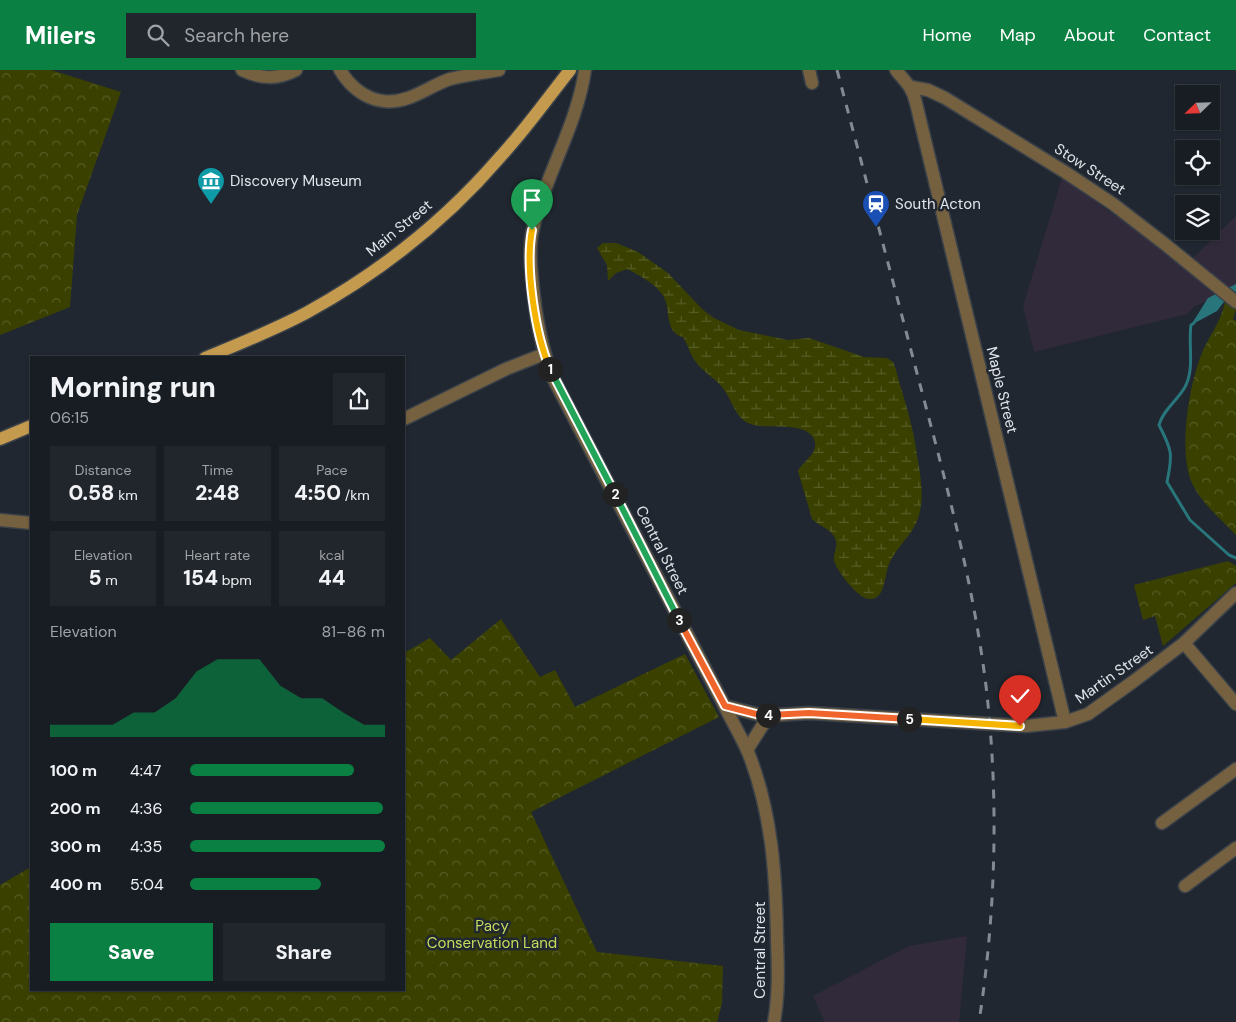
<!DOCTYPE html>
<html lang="en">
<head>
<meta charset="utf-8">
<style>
  body { margin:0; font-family:"DM Sans",sans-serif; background:#21262c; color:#f1f3f6; height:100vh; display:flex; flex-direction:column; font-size:19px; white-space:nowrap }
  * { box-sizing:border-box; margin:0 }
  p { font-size:16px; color:#9fa2a6 }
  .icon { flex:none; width:28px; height:28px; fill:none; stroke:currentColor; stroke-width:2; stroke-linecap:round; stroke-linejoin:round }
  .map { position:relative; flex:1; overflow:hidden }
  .details { position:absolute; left:30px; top:286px; width:375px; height:635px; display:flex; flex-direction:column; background:#181d24; border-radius:0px; box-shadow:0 1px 4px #0004,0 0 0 1px #363b41 }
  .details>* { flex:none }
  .needle { width:32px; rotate:247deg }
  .tools { position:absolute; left:1175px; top:15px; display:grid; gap:10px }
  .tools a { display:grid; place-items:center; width:45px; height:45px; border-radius:0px; background:#181d24; box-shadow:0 1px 4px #0004,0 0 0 1px #363b41; font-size:25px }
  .pin { position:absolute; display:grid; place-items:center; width:42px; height:42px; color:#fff; margin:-51px -21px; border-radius:50% 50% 50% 0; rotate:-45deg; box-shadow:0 0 5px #0007 }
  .pin .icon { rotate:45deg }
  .km { position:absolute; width:25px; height:25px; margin:-12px; border-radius:50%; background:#222; color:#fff; font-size:14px; line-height:25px; text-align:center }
  .round { display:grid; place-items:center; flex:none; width:52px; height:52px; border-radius:0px; background:#21262c }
  .overview { display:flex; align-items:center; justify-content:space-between; height:85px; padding:0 20px }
  h1 { font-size:28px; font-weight:800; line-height:38px }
  .metrics { display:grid; grid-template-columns:repeat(3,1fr); gap:8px; height:85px; padding:5px 20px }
  .metrics div { display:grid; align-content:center; border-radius:0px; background:#21262c; text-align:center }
  .metrics b { font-size:21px; font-weight:800 }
  .metrics small { font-size:14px; font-weight:400 }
  .metrics p { font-size:14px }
  .chart { height:140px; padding:10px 20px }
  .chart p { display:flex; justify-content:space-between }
  .chart svg { width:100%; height:90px; margin-top:5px; fill:#0b8043; opacity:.7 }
  .button { display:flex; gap:10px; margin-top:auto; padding:10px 20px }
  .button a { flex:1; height:58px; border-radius:0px; background:#0b8043; color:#fff; font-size:20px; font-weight:800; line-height:58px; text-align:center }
  .button a+a { background:#21262c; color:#f1f3f6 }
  ul { padding:0 20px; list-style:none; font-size:16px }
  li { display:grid; grid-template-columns:80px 60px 1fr; align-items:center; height:38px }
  li i { height:12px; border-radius:6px; background:#0b8043 }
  header { display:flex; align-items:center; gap:30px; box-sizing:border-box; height:70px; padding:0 25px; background:#0b8043; color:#fff }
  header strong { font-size:24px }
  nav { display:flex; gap:28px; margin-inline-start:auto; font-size:18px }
  .search { width:350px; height:45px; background:#21262c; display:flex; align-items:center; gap:12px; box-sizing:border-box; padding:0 18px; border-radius:0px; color:#9fa2a6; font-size:19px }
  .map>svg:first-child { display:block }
  .industrial { fill:#312a3b }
  .wetland { fill:url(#wetland-marsh) }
  .park { fill:url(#park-crowns) }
  .water { fill:#28767c }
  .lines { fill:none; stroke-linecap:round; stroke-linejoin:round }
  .stream { stroke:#28767c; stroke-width:3 }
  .minor-casing { stroke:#3b424a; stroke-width:15 }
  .major-casing { stroke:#3b424a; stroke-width:15 }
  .minor { stroke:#75613f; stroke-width:12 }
  .major { stroke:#c49a4f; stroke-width:12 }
  .rail { stroke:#848a91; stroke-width:3; stroke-dasharray:9 9; stroke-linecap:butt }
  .split-1-casing { stroke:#fff; stroke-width:10 }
  .split-2-casing { stroke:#fff; stroke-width:10 }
  .split-3-casing { stroke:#fff; stroke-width:10 }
  .split-4-casing { stroke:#fff; stroke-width:10 }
  .split-5-casing { stroke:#fff; stroke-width:10 }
  .split-6-casing { stroke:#fff; stroke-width:10 }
  .split-1 { stroke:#f5b400; stroke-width:6 }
  .split-2 { stroke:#22a559; stroke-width:6 }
  .split-3 { stroke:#22a559; stroke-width:6 }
  .split-4 { stroke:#f0652b; stroke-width:6 }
  .split-5 { stroke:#f0652b; stroke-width:6 }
  .split-6 { stroke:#f5b400; stroke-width:6 }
  .labels { text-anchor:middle; stroke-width:5; stroke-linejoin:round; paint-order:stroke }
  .street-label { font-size:15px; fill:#e1e6eb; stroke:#202730 }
  .poi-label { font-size:15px; fill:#e1e6eb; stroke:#202730; text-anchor:start }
  .park-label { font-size:15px; fill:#c8dc5b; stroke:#202730 }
</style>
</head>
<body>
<header>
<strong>Milers</strong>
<div class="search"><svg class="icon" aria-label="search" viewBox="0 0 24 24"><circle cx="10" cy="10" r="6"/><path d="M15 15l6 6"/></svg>Search here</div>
<nav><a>Home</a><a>Map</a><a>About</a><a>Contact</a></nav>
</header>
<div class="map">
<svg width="1236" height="952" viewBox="0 0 1236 952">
  <defs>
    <pattern id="wetland-marsh" width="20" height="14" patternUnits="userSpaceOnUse" patternTransform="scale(1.25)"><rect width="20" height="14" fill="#3a4100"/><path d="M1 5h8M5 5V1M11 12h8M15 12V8" fill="none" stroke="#565c25"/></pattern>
    <pattern id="park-crowns" width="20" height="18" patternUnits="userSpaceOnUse" patternTransform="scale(1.25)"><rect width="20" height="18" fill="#3a4100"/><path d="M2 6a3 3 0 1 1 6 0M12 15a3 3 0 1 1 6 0" fill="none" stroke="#565c25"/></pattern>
  </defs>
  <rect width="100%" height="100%" fill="#202730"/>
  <g class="industrial">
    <path d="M1062,108l88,62 69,56 -24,10 -8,8 -153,38 -11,-46z"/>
    <path d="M1236,146v70l-6,2 -37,-30z"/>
    <path d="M967,866l-8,86h-136l1,-2 -11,-24 96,-50z"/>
  </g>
  <path class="wetland" d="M603,173h13l22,9 30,21 35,37 11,8 25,12 49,10 21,-2 55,19 23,1 6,4c4,9 5,17 8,26 4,13 8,27 11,40 3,11 4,23 6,34 3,17 6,35 1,53 -5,20 -24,32 -31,52 -4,11 -3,37 -23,31 -10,-4 -29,-28 -31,-38 -1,-8 5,-13 1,-22 -5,-10 -16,-12 -23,-19l-14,-48c5,-10 22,-18 16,-32 -10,-20 -51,-7 -68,-17 -10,-6 -15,-22 -21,-31 -8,-12 -22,-19 -30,-30 -5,-7 -7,-16 -12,-24 -20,-4 -11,-31 -21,-43 -8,-11 -23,-19 -35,-25l-11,4 -8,8 -1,-16 -10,-17z"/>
  <g class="park">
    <path d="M0,0h51l70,22 -44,123 -7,92 -70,28z"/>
    <path d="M1225,232l11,7 -3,10 3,2v214c-15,-16 -35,-32 -44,-52 -14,-31 -3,-95 8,-125 7,-20 21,-35 25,-56z"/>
    <path d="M1228,491l8,5v17l-73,63 -8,-30 -12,4 -9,-35z"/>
    <path d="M501,549l39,58 15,-7 20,37 110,-53 34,63 -188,95 66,140 126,14 -1,37 -5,19h-717v-137l31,-18v123h373v-337l26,-15 21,22z"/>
  </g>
  <path class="water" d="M1236,214v8l-9,6 -10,13 -26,14 17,-27z"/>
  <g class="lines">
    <path class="stream" d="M1194,253l-3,2c-3,20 4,43 -6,62 -8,14 -22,23 -26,38 13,25 14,29 8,57l23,38 39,35 7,3"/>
    <defs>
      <g id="minor">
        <path d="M242,0c19,9 35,10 54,0"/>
        <path d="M340,0c15,25 40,38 68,28 15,-5 27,-14 42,-19 16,-4 33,-6 49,-9"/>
        <path d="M585,0c-8,56 -40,105 -52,159 -4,16 -3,32 -1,49 3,35 8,67 21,100l169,323c8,17 18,33 26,51 24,60 28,123 29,187 1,27 2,56 -3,83"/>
        <path d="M809,0l3,13"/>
        <path d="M896,0c10,13 16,16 20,33l149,619"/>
        <path d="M911,17l17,3 17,8 120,74 48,32 53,41 70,57"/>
        <path d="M404,349l102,-50 38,-15"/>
        <path d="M0,450l31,3"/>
        <path d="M1184,573l52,61"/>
        <path d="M725,636l35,9h17"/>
        <path d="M747,680l17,-27 13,-8 32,-2 217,13 39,-4 23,-8 46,-33 50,-38 52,-50"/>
        <path d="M1162,753l74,-54"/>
        <path d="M1185,816l51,-38"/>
      </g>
      <g id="major">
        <path d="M205,288c34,-14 69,-28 101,-45 73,-40 141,-94 195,-157 25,-27 46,-57 69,-86"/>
        <path d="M0,369l31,-13"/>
      </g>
    </defs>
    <use href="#minor" class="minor-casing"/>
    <use href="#major" class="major-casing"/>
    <use href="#minor" class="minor"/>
    <use href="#major" class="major"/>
    <path class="rail" d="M837,0c27,102 54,204 81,307 27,102 55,204 68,309 13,112 10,225 -7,336"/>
  </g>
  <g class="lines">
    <defs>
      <path id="split-1" d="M532,160c-7,37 3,103 18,139"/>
      <path id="split-2" d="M550,299l65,125"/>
      <path id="split-3" d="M615,424l64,126"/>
      <path id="split-4" d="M679,550l46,86 35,9h8"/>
      <path id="split-5" d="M768,645l41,-2 100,6"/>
      <path id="split-6" d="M909,649l111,7"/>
    </defs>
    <use href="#split-1" class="split-1-casing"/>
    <use href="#split-2" class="split-2-casing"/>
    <use href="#split-3" class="split-3-casing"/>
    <use href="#split-4" class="split-4-casing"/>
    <use href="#split-5" class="split-5-casing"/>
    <use href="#split-6" class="split-6-casing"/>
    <use href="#split-1" class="split-1"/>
    <use href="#split-2" class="split-2"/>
    <use href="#split-3" class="split-3"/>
    <use href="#split-4" class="split-4"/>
    <use href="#split-5" class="split-5"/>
    <use href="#split-6" class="split-6"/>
  </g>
  <defs>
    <symbol id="museum-pin" viewBox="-11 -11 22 30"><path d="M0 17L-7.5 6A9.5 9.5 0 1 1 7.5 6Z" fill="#0f9aa8" stroke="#202730"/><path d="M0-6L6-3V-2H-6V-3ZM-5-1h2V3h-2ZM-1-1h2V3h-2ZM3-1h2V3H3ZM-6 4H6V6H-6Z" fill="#fff"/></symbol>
    <symbol id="station-pin" viewBox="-11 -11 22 30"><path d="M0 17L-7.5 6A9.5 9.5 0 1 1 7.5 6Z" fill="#1a4fb4" stroke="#202730"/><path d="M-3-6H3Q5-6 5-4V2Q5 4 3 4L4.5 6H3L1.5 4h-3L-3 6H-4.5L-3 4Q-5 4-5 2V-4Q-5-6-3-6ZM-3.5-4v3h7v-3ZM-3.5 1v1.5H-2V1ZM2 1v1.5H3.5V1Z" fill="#fff"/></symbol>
  </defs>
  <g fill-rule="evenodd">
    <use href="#museum-pin" x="195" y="95" width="32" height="43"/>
    <use href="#station-pin" x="860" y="118" width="32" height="43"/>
  </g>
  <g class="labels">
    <g class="street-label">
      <text transform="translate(1090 99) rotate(33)" y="5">Stow Street</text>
      <text transform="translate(399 158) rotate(-39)" y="5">Main Street</text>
      <text transform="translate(1002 320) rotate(76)" y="5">Maple Street</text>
      <text transform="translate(662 480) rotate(63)" y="5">Central Street</text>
      <text transform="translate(1114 604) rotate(-35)" y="5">Martin Street</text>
      <text transform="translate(760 880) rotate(-90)" y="5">Central Street</text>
    </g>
    <g class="poi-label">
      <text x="230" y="116">Discovery Museum</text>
      <text x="895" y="139">South Acton</text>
    </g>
    <g class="park-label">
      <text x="492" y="861">Pacy<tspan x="492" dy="17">Conservation Land</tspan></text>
    </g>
  </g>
</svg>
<div class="tools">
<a><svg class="needle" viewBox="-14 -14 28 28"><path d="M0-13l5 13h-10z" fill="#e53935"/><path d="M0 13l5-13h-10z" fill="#9fa2a6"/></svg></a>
<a><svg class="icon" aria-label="locate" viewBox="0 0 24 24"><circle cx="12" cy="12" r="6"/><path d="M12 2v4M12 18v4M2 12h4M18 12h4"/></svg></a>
<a><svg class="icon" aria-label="layers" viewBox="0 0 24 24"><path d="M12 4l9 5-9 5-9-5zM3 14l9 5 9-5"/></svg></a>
</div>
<div class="pin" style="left:532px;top:160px;background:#1e9e55"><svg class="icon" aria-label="arrive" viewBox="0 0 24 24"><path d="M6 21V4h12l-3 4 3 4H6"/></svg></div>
<div class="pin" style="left:1020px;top:656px;background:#d93025"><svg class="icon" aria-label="check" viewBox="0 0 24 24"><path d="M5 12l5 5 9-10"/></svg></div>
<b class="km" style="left:550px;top:299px">1</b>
<b class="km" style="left:615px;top:424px">2</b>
<b class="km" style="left:679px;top:550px">3</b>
<b class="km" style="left:768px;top:645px">4</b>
<b class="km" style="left:909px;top:649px">5</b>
<section class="details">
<div class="overview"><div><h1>Morning run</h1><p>06:15</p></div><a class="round"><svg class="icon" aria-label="share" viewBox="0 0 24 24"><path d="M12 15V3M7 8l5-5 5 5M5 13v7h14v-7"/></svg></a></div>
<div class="metrics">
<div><p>Distance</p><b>0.58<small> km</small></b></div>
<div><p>Time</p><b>2:48</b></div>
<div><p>Pace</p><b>4:50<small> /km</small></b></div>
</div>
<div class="metrics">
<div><p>Elevation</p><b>5<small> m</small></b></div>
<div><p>Heart rate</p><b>154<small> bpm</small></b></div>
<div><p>kcal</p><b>44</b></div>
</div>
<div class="chart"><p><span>Elevation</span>81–86 m</p>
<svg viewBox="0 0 160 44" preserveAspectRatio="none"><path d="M0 44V38L10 38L20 38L30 38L40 32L50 32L60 25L70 12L80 6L90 6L100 6L110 19L120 25L130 25L140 32L150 38L160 38V44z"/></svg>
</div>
<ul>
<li><b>100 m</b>4:47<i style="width:84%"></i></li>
<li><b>200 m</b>4:36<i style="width:99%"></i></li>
<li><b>300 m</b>4:35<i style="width:100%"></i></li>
<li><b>400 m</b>5:04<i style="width:67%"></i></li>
</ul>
<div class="button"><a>Save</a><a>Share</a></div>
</section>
</div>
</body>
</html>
